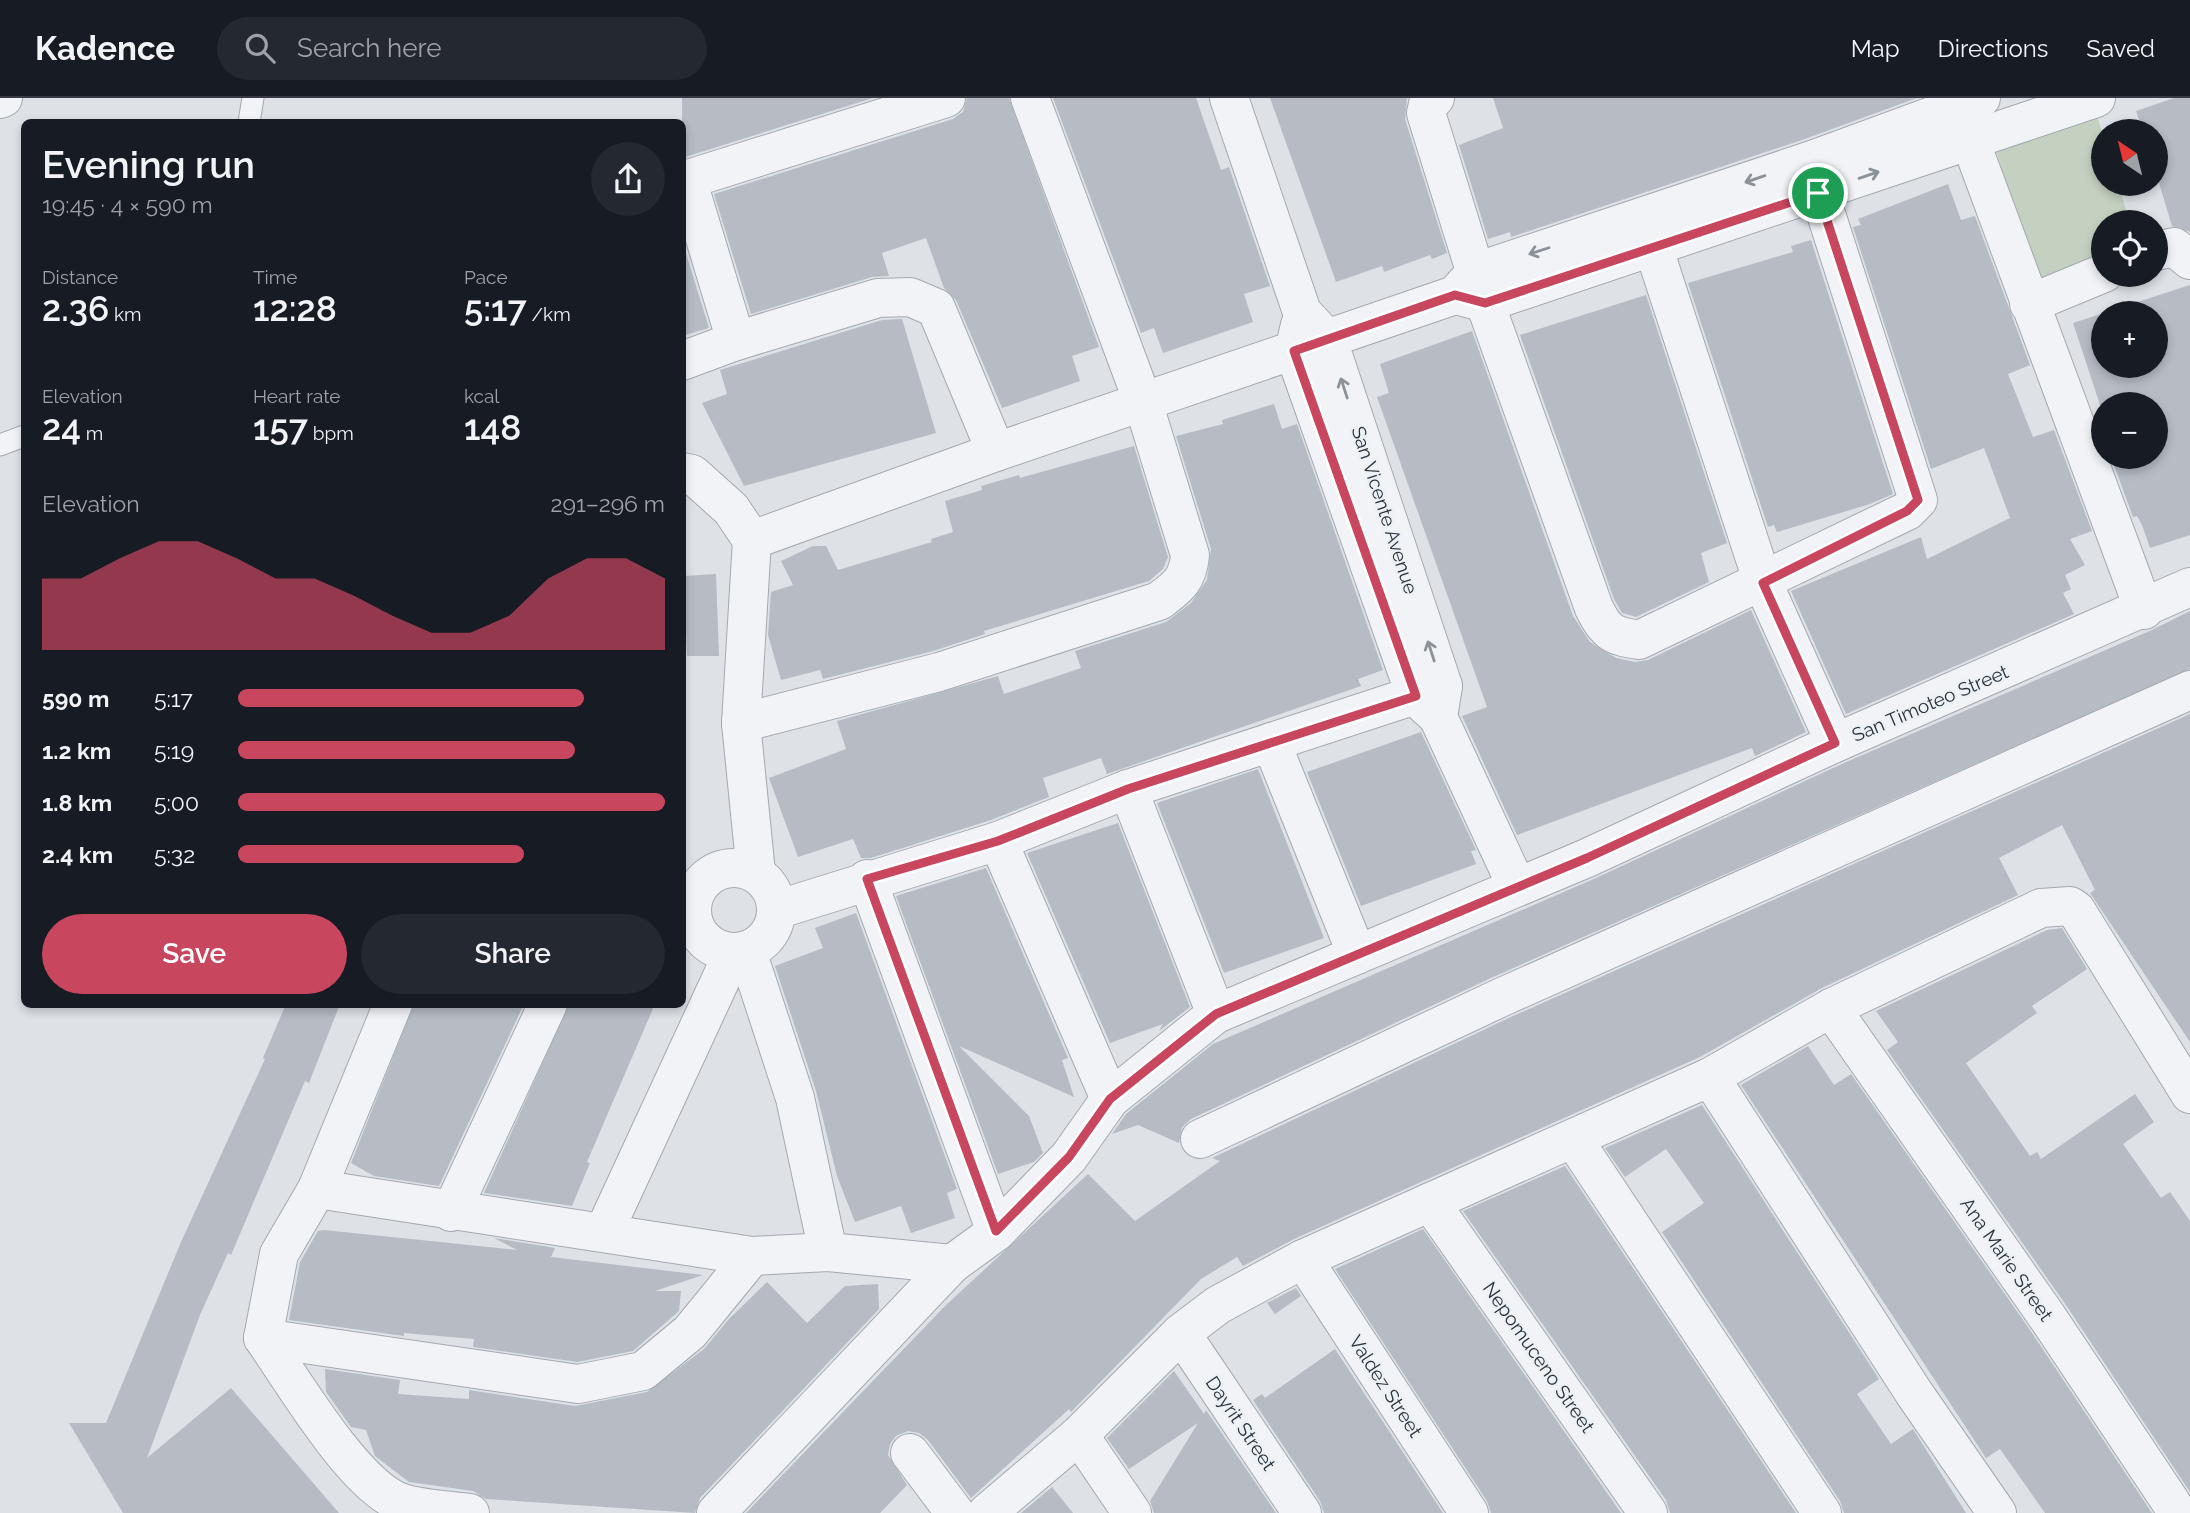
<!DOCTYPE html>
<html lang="en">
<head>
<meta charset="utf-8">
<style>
  body { margin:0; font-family:Raleway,sans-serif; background:#242831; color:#f1f3f6; height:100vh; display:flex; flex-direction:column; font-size:26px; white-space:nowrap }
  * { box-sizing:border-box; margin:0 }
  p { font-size:23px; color:#9ea1a6 }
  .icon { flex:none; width:38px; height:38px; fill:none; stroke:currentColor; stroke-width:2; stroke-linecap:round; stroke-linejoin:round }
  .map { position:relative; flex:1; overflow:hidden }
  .side { position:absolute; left:21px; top:21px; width:665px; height:889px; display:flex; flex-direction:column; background:#171b24; border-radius:10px; box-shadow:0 4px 10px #0003 }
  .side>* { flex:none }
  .needle { width:46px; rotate:325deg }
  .controls { position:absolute; left:2091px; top:21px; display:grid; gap:14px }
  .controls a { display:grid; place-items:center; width:77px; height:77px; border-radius:50%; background:#171b24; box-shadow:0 4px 10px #0003; font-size:35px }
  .pin { position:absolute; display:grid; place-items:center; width:60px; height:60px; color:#fff; margin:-30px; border:4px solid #fff; border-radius:50%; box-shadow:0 2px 7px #0007 }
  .round { display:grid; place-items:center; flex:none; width:74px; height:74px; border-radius:37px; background:#242831 }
  .headline { display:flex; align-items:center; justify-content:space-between; height:119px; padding:0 21px }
  h1 { font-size:38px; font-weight:600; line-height:52px }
  .figures { display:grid; grid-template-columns:repeat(3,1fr); gap:10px; height:119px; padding:7px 21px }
  .figures div { display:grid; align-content:center }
  .figures b { font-size:35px; font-weight:600 }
  .figures small { font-size:19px; font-weight:400 }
  .figures p { font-size:19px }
  .chart { height:196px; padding:14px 21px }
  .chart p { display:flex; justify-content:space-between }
  .chart svg { width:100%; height:126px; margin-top:7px; fill:#c9465f; opacity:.7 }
  .cta { display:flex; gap:14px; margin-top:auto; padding:14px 21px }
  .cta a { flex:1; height:80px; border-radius:42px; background:#c9465f; color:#fff; font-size:28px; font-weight:600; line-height:80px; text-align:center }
  .cta a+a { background:#242831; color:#f1f3f6 }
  ul { padding:0 21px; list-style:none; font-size:23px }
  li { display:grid; grid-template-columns:112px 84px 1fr; align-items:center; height:52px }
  li i { height:18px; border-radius:9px; background:#c9465f }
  header { display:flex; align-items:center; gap:42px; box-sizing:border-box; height:98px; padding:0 35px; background:#171b24; border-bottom:2px solid #363941 }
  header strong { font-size:33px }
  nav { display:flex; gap:38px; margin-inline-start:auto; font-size:24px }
  .search { width:490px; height:63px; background:#242831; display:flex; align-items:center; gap:18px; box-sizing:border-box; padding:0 24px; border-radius:38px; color:#9ea1a6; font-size:26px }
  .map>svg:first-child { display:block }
  .green { fill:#c5d1c0 }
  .building { fill:#b6bbc4; fill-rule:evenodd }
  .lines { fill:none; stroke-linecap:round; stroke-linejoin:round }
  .lane-casing { stroke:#a4a9b1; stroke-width:23 }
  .street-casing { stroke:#a4a9b1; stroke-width:40 }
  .lane { stroke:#f1f3f6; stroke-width:21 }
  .street { stroke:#f1f3f6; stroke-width:38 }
  .oneway { stroke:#8c929a }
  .route-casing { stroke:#fff; stroke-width:14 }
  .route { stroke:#c9465f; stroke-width:9 }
  .labels { text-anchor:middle; stroke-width:5; stroke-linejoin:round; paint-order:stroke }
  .street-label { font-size:19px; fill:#28313d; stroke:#edf1f5 }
</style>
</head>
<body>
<header>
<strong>Kadence</strong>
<div class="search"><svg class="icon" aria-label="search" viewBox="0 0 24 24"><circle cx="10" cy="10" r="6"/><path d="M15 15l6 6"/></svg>Search here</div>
<nav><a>Map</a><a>Directions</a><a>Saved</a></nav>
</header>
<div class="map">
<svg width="2190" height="1415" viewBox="0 0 2190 1415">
  <rect width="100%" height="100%" fill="#dee2e7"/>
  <path class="green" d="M2094,8l9,30 1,48h14l12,38h-26l-1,37 -68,21 -43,-143z"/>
  <g class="building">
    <path d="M682,0h191l-191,60z"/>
    <path d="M967,0h42l90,249 -27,9 8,25 -78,27 -46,-108 -12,-12 -18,-50 -44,15 7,23 -17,1 -121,37 -37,-120 239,-75 10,-7z"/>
    <path d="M1053,0h143l25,72 8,-3 41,119 -26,8 9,28 -90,31 -9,-25 -13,5z"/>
    <path d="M1270,0h137l-2,21 42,134 -15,6 -2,-4 -46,17 -2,-6 -46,16z"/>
    <path d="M1493,0h424l-115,42 -291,97 -1,-5 -22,7 -29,-94 44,-17z"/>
    <path d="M2174,0h16v134l-18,-6 -16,-53v-42h-13l-7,-20z"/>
    <path d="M1948,86l13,36 14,-4 55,149 -22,9 25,63 21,-7 38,101 -22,8 15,26 -20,10 6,14 -8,4 11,21 -228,100 -55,-123 130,-54 6,22 83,-41 -26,-70 -53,21 -78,-242 8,-2 -3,-6z"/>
    <path d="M682,142l27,88 -27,8z"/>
    <path d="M1811,142l82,254 -23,10 -93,28 -3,-7 -6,2 -80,-244 105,-31 -2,-6z"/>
    <path d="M2190,187v250l-40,13 -8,-23 -5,-9 -4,1 -22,-60h45v-53h-52v34l-8,-22 7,-2 -30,-91zM2104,215h52v53h-52z"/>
    <path d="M1646,197l81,248 -26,10 8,29 -73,35 -14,-4 -8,-14 -94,-264z"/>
    <path d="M902,221l34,114 -192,53 -42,-83 25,-9 -7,-24 162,-50z"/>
    <path d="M1472,233l101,285 17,26 26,16 19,4 13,-2 103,-50 55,122 -51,24 -3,-8 -235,87 -55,-119 25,-9 -110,-310 12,-4 -9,-29z"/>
    <path d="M1274,306l8,25 15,-5 86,246 -25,9 3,7 -254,88 -6,-16 -58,20 6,19 -58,23 -120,38h-10l-8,-19 -55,18 -29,-79 77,-29 -9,-28 161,-45 6,18 77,-26 -6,-17 91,-29 25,-19 16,-23 4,-31 -35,-113 47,-12 -1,-4z"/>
    <path d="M1134,348l34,111 -5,12 -14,12 -165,50 1,3 -52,17 -110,28 -3,-9 -39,10 -13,-45 3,-43 22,-7 -12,-24 32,-15h13l12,24 94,-28 -1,-3 22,-7 -8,-31 37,-11 -1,-4 38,-11 1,3z"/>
    <path d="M716,476l3,82h-32l-3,-80z"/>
    <path d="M2190,513v58l-697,308 -302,142 -9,8 -3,16 -41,-18 -26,9 14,-20 87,-70 383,-166 248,-115 308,-133z"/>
    <path d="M2190,616v328l-100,-149 5,-3 -33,-65 -63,33 19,37 -196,93 -122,69 -406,182 -51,27 -6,-9 -36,22 -130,133 -2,-3 -98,89 -43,-58 -9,-7 -11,-2 -12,5 -6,8 -2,11 19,30 -27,28h-134l199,-207 143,-132 47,47 85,-60 -8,-3 299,-141z"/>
    <path d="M1421,634l55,118 -5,1 5,13 -115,42 -54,-134z"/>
    <path d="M1258,671l66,169 -100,35 -67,-170z"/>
    <path d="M1118,725l72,184 -31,24 4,-7 -53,19 -83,-190z"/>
    <path d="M986,770l82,190 -6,2 12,37 -115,-51 70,70 14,37 -9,9 -36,12 -102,-278z"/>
    <path d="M856,815l101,276 -10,4 8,25 -44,15 -10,-27 -46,16 -18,-46 -21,-85 -41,-125 48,-18 -8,-20z"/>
    <path d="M2062,830l25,41 -55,37 5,7 -71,50 64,93 7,-4 4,7 94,-65 19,28 -31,22 38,54 9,-6 20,29v271l-124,-187 -179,-255 11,-8 -22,-31 171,-81z"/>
    <path d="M286,906h54l-31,79 -4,-2 -74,174 -3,-2 -28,62 -53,143 84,-70 108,125h-216l-54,-90h37l75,-181 84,-183 -2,-1z"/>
    <path d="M414,906h110l-85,182 -65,-10 -23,-13z"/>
    <path d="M569,906h86l-68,158 3,1 -18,43 -88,-13z"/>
    <path d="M1808,948l26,39 17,-11 179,256 122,183h-107l-45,-64 -14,9 -245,-373z"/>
    <path d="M1702,1007l177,274 -22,15 34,50 22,-15 53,84h-122l-4,-12 -178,-269 42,-29 -38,-54 -41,28 -20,-29z"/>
    <path d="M1565,1068l231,347h-126l-4,-13 -203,-289z"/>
    <path d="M1423,1131l198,284h-130l-4,-12 -152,-232z"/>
    <path d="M324,1132l193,20 -23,-12 61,10 -4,9 152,18 -48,16h26l-2,20 -46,40 -56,11 -104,-15 1,-8 -70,-6v3l-115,-16 11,-58 18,-31z"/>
    <path d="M767,1184l40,41 38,-37 33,-2 1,25 -179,189 -5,15 -209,-14 -13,-8 -64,-9 -34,-26 -9,-26 -15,-3 -25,-35 -1,-23 75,11 -2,14 71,5v-9l106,16 72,-14 57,-43 25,-30z"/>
    <path d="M1296,1190l5,8 -26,18 -8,-11z"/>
    <path d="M1335,1251l108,164h-119l-4,-12 -67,-101 9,-6 3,4z"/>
    <path d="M1174,1273l30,43 2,-4 70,103h-122l-4,-12 48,-78 -69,46 -22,-31z"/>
    <path d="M1052,1389l21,26h-52z"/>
  </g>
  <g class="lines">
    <defs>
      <g id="lane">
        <path d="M249,24l4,-24"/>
        <path d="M0,347l24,-9"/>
      </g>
      <g id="street">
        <path d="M1229,0l73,214 26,28 115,346 -4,25"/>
        <path d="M1435,0l-7,6 -2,9 59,190 109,305c12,25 19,28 45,32l268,-129 11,-11 -109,-339"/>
        <path d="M0,1l3,-1"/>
        <path d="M1961,18l183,494"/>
        <path d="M687,81l49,162"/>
        <path d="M682,83l264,-83"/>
        <path d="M1645,124l118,361 72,160"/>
        <path d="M2156,153l18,-4 16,13"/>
        <path d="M1460,198l25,7 611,-205"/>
        <path d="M2029,206l75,-31"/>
        <path d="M1300,227l-6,26 122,346 22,20 79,170"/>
        <path d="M682,263l54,-20 142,-43 32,-1 26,11 60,144"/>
        <path d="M682,374l10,2 39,35 21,31 -11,183 15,150"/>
        <path d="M752,442l244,-88 459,-157 21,-23 333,-111 172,-63"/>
        <path d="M741,625l198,-51 220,-71c19,-14 29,-21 31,-46l-47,-153 -113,-304"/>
        <path d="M1271,644l86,213"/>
        <path d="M1128,691l88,225"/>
        <circle cx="734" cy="812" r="42"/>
        <path d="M867,781l129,353"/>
        <path d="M776,812l222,-69 130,-52 315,-103"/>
        <path d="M747,853l48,147 33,154"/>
        <path d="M393,906l-76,185 -38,65 -16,84c30,43 87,140 132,162 18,9 54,10 75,13"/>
        <path d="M1831,910l217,310 130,195"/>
        <path d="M1710,979l204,316 83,120"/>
        <path d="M1110,1001l106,-85 371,-156 248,-115 355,-156"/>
        <path d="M1200,1041l302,-142 688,-307"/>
        <path d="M1574,1042l248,373"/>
        <path d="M317,1091l435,67 76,-4 124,12"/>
        <path d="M1430,1104l218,311"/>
        <path d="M451,1114l97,-208"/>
        <path d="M604,1134l129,-279"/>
        <path d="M1303,1161l166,254"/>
        <path d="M1181,1235l121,180"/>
        <path d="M263,1240l315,46 65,-13 47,-39 62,-76"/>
        <path d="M1079,1337l53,78"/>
        <path d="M910,1355l45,60"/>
        <path d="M716,1415l236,-249 44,-32 73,-75 41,-58 -112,-258"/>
        <path d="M987,1415l92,-78 102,-102 37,-28 85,-46 407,-182 121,-69 210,-100 29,-2 6,4 114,184"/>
      </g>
    </defs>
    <use href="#lane" class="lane-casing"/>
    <use href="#street" class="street-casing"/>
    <use href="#lane" class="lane"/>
    <use href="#street" class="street"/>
  </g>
  <defs><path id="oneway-shaft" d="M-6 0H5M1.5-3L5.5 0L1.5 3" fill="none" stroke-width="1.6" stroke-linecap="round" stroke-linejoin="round" transform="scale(1.75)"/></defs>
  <g class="oneway">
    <use href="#oneway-shaft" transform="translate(1869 77) rotate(-19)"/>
    <use href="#oneway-shaft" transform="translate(1755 81) rotate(161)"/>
    <use href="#oneway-shaft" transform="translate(1539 153) rotate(162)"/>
    <use href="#oneway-shaft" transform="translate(1344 290) rotate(-108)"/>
    <use href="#oneway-shaft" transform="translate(1431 553) rotate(-108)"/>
  </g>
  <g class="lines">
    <defs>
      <path id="route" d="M1818,95l100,307 -11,11 -144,72 72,160 -248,115 -371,156 -106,85 -41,58 -73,74 -129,-352 131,-38 130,-52 288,-93 -122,-345 161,-56 30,8z"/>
    </defs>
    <use href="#route" class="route-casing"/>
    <use href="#route" class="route"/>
  </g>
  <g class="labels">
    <g class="street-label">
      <text transform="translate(1385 412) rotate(72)" y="7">San Vicente Avenue</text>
      <text transform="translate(1930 605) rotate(-23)" y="7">San Timoteo Street</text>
      <text transform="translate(2007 1161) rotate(55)" y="7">Ana Marie Street</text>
      <text transform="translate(1539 1259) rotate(55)" y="7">Nepomuceno Street</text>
      <text transform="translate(1386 1288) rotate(57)" y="7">Valdez Street</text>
      <text transform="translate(1241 1325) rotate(56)" y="7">Dayrit Street</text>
    </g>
  </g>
</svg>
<div class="controls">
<a><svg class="needle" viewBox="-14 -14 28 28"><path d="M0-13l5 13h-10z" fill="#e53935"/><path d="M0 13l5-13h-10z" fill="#9ea1a6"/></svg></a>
<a><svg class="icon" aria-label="locate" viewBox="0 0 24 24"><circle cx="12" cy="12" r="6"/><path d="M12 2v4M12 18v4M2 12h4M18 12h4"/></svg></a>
<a>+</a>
<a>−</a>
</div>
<div class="pin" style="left:1818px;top:95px;background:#1e9e55"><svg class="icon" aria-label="arrive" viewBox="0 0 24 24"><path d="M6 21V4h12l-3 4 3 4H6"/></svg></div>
<section class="side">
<div class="headline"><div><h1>Evening run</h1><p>19:45 · 4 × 590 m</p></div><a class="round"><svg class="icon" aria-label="share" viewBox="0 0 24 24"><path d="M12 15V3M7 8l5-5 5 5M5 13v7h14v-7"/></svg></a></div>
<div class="figures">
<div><p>Distance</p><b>2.36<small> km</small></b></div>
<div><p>Time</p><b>12:28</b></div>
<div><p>Pace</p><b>5:17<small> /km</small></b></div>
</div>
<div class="figures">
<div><p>Elevation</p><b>24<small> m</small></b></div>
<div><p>Heart rate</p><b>157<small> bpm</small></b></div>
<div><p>kcal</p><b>148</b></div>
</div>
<div class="chart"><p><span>Elevation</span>291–296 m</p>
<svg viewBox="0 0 160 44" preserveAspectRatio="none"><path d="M0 44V19L10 19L20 12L30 6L40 6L50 12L60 19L70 19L80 25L90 32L100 38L110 38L120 32L130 19L140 12L150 12L160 19V44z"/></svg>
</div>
<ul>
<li><b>590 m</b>5:17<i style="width:81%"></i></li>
<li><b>1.2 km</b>5:19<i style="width:79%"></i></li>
<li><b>1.8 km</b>5:00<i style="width:100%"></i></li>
<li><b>2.4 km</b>5:32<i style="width:67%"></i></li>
</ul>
<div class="cta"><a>Save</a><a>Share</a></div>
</section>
</div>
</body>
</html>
